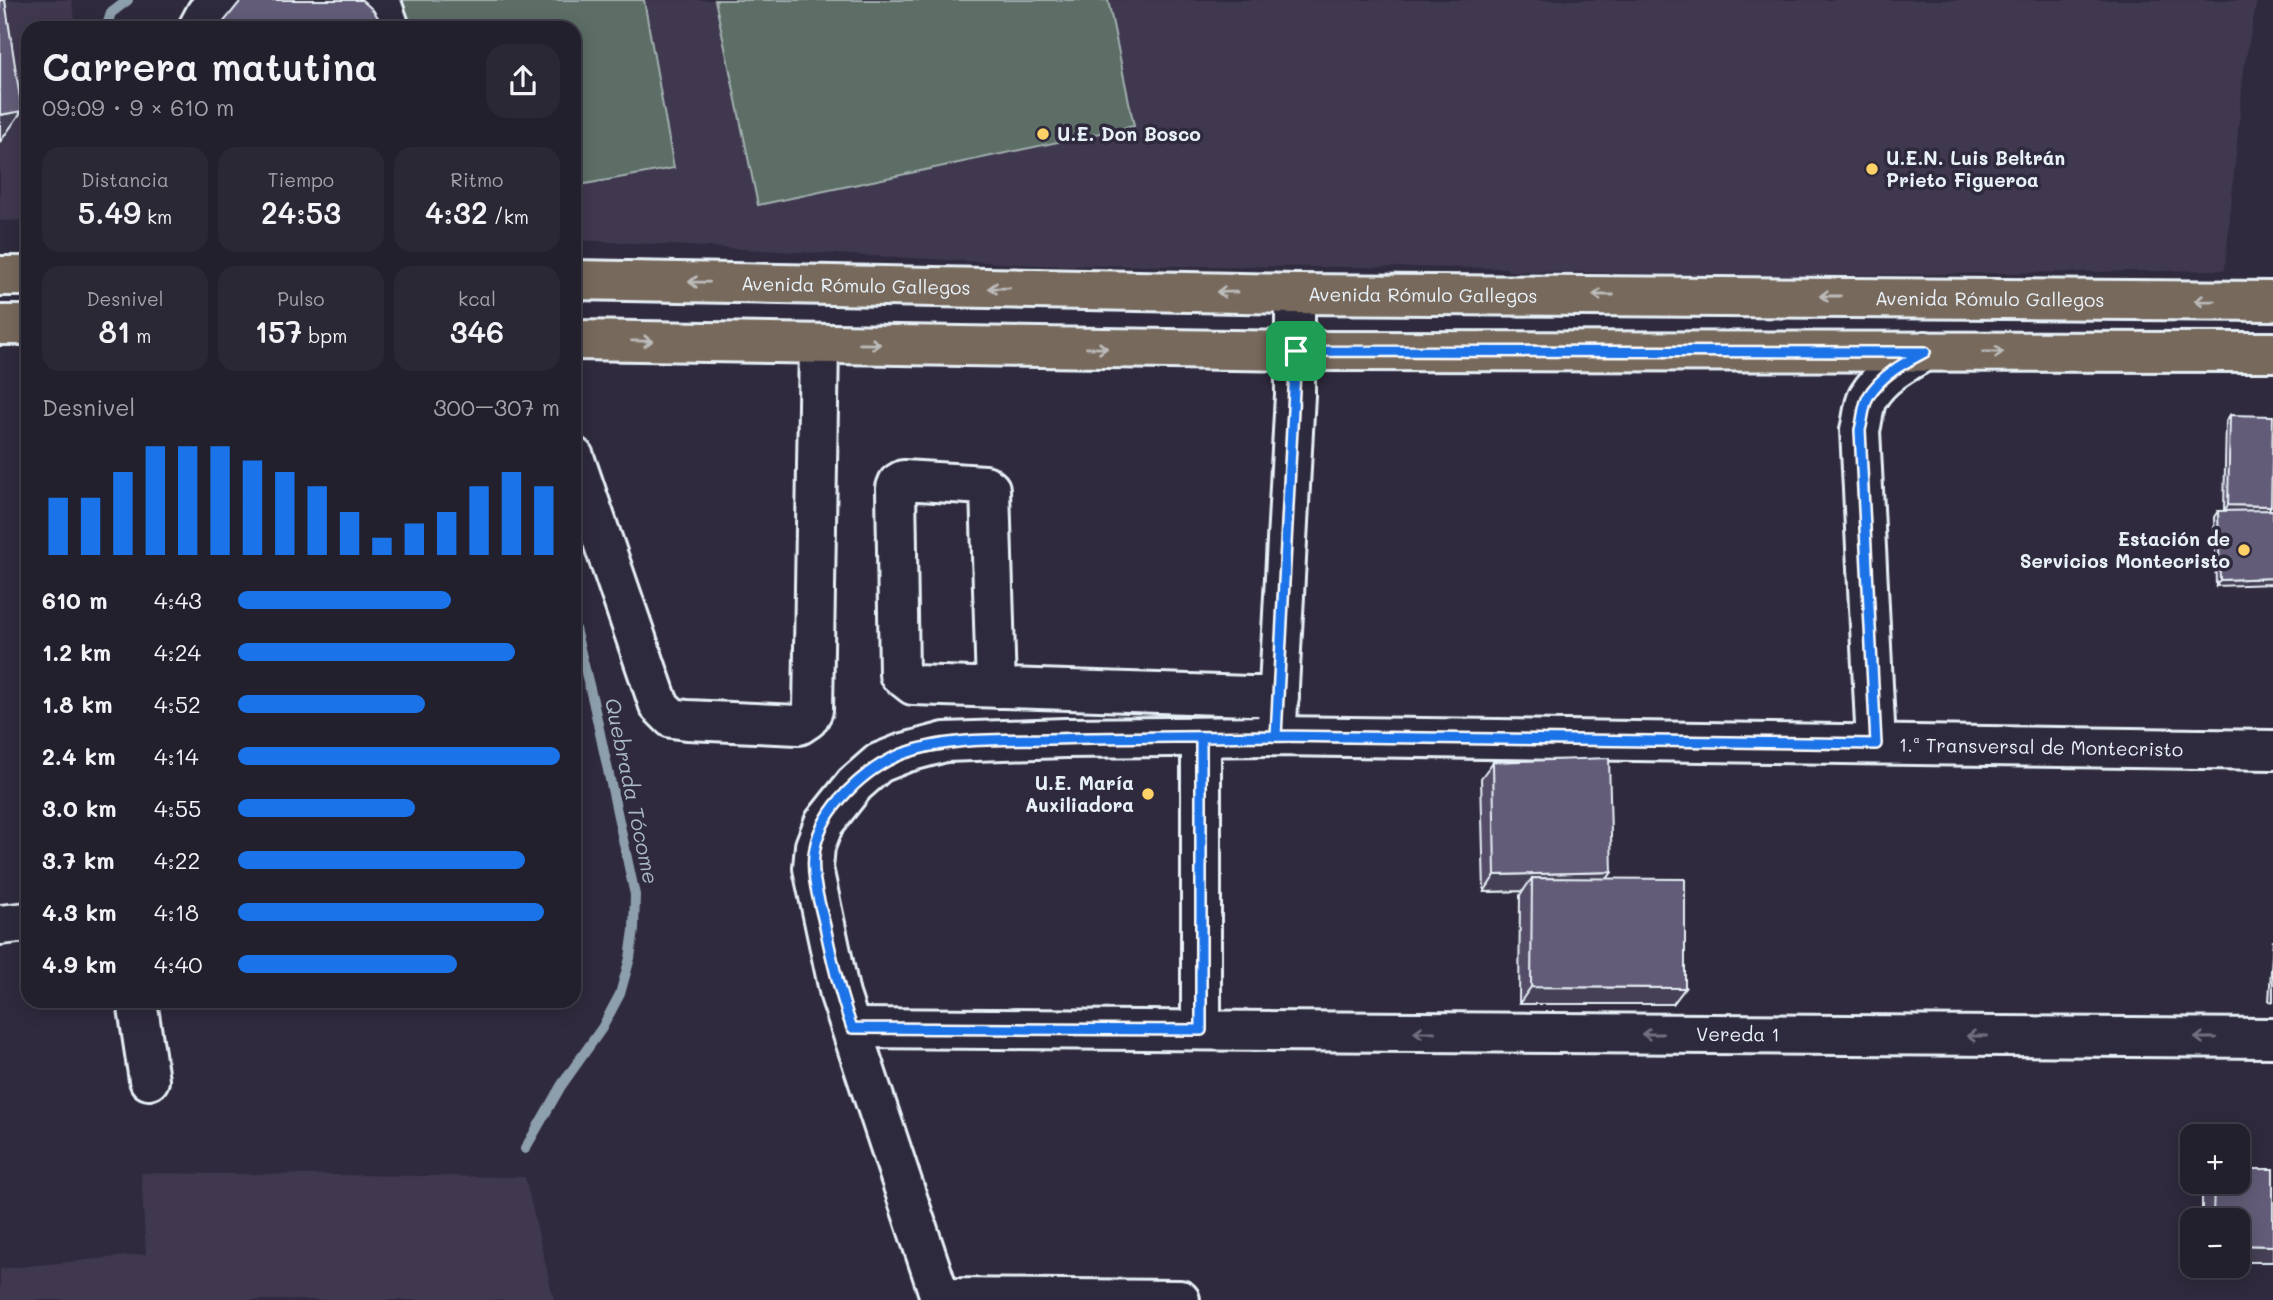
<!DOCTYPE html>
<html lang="es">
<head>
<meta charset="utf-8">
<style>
  body { margin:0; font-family:Mali,sans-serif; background:#2b2836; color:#f1f3f6; height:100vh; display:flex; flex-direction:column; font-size:26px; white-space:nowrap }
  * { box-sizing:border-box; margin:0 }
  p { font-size:23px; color:#a3a3aa }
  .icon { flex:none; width:38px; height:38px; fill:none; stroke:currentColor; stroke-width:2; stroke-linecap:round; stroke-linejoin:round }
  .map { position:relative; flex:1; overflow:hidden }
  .drawer { position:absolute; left:21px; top:21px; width:560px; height:987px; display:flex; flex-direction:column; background:#23202e; border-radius:21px; box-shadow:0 4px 18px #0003,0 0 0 2px #403e4a }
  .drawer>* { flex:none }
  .tools { position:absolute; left:2180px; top:1124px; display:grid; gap:14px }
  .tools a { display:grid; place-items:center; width:70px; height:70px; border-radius:14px; background:#23202e; box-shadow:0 4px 18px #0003,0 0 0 2px #403e4a; font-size:35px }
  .pin { position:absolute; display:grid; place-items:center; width:60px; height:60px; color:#fff; margin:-30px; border-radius:14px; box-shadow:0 4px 10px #0006 }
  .round { display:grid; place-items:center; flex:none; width:74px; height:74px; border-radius:21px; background:#2b2836 }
  .overview { display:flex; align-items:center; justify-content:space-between; height:119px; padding:0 21px }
  h1 { font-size:38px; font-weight:600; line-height:52px }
  .stats { display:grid; grid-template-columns:repeat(3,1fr); gap:10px; height:119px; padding:7px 21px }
  .stats div { display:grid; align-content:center; border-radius:18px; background:#2b2836; text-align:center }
  .stats b { font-size:30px; font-weight:600 }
  .stats small { font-size:19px; font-weight:400 }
  .stats p { font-size:19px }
  .chart { height:196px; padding:14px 21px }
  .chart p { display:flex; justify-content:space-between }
  .chart svg { width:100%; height:126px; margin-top:7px; stroke:#1a73e8; stroke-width:6 }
  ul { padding:0 21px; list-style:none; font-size:23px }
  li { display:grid; grid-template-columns:112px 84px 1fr; align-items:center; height:52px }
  li i { height:18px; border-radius:9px; background:#1a73e8 }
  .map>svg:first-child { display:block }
  .built { fill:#3f394f }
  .green { fill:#5b6e66; stroke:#a2b0af; stroke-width:2 }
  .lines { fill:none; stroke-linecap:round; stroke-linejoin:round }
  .stream { stroke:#8d9fac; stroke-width:10 }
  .minor-casing { stroke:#e8f1f8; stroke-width:44 }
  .major-casing { stroke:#e8f1f8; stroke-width:44 }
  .minor { stroke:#2f2a3d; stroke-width:38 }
  .major { stroke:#77695c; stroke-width:38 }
  .wall { fill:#554e67; stroke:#e8f1f8; stroke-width:2 }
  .shaded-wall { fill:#454054; stroke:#e8f1f8; stroke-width:2 }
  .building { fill:#635b78; stroke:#e8f1f8; stroke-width:2 }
  .oneway { stroke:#bbbbba }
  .oneway2 { stroke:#70707e }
  .route-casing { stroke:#fff; stroke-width:14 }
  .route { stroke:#1a73e8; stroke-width:9 }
  .poi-dot { fill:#ffd166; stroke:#2f2a3d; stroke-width:2.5 }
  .labels { text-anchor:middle; stroke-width:7; stroke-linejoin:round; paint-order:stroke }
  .poi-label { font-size:19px; font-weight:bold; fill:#e8f1f8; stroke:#2f2a3d; text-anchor:start }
  .street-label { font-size:19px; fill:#e8f1f8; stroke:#2f2a3d }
  .water-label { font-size:21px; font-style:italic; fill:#abbbc5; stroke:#2f2a3d }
</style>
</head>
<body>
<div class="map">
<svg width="2273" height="1300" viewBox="0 0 2273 1300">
  <rect width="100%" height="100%" fill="#2f2a3d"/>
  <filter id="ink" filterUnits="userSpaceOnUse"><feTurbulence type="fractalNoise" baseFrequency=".0143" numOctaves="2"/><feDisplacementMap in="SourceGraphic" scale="14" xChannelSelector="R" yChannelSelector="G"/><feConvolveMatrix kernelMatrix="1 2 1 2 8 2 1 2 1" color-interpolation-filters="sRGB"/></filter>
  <g filter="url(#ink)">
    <g class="built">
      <path d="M0,0h72l4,28h-48v192l-28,1z"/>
      <path d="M384,0h1873l-13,68 -19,202 -423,6 -295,-5v-3l-466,-3 -467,-25v-212h-185z"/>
      <path d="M141,1173l384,4 29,123h-554v-31l146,-15z"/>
    </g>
    <g class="green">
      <path d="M402,0h242l30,168 -100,18v-158h-167z"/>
      <path d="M715,0h393l26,126 -376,79z"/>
    </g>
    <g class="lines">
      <g class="stream">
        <path d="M106,28l5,-15 17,-13"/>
        <path d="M525,1149l36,-63 41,-58 18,-34 10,-36 4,-28 1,-35 -42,-194 -19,-76"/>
      </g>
      <defs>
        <g id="minor">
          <path d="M380,0l10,28"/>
          <path d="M198,28l8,-15 15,-13"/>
          <path d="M574,457l85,248 13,13 15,2 112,5 9,-6 5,-9 6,-366"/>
          <path d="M996,688l-6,-199 -5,-4 -82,-5 -5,3 -2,5 3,186 14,11 337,11h29"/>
          <path d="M1277,723l18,-328v-101"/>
          <path d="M1876,744l-16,-314c3,-10 3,-24 8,-33 13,-22 36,-34 57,-46"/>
          <path d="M0,925l28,-3"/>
          <path d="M137,1001l12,79"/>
          <path id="s1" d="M852,1028l1421,10"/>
          <path d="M1201,1030v-293"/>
          <path d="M941,1298l239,2"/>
          <path d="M941,1300l-101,-305 -27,-127 2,-22 9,-23 31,-39 24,-21 25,-10 41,-11 120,-4 211,-2 997,14"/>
        </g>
        <g id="major">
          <path d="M0,276h28"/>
          <path id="s2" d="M574,280l721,14 978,7"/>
          <path d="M0,325h28"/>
          <path d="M574,340l722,11 977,1"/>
        </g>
      </defs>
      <use href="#minor" class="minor-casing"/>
      <use href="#major" class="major-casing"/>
      <use href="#minor" class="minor"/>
      <use href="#major" class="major"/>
    </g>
    <g class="wall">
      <path d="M2230,415l38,95h5l-57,76 -2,-69 4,-6h6l2,-90z"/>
      <path d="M1493,762l119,110 -5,6 78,110 -12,16h-154l1,-109 3,-4 -39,1 -3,-114z"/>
      <path d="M2273,940v62l-4,-1z"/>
      <path d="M2205,1181h33v39h-36v-34z"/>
    </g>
    <g class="shaded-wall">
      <path d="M22,111l-22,31v-27z"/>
      <path d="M2228,505l43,1 -4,6 -43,-1z"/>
      <path d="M2273,578v6l-57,2 4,-6z"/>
      <path d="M1612,872l-12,17 -68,-11 -9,13 -39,1 11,-17z"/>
      <path d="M1531,987l154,1 -12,16h-154z"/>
      <path d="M2238,1245l35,1v16h-35z"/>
    </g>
    <g class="building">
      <path d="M0,0h5l17,111 -22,4z"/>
      <path d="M243,0h119l11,10 12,18h-165l2,-4 17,-21z"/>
      <path d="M2230,415l43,1 -2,90 -43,-1z"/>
      <path d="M2273,510v68l-53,2 -2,-69z"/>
      <path d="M1609,758l3,114 -117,3 -2,-113z"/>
      <path d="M1532,878l153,1v109l-154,-1z"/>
      <path d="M2238,1169h35v77l-35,-1v-25h-25l1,-39h24z"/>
    </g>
    <defs><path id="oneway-shaft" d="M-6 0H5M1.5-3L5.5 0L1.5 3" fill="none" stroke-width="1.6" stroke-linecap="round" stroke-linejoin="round" transform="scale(1.75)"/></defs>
    <g class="oneway">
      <use href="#oneway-shaft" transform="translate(699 282) rotate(-179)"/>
      <use href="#oneway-shaft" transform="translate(999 288) rotate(-179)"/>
      <use href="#oneway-shaft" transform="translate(1227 292) rotate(-179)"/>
      <use href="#oneway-shaft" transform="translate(1603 295) rotate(-180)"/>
      <use href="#oneway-shaft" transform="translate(1830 296) rotate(-180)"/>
      <use href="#oneway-shaft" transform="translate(2205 301) rotate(-179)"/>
      <use href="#oneway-shaft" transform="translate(642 341) rotate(1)"/>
      <use href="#oneway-shaft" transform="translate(870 344) rotate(1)"/>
      <use href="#oneway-shaft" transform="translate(1097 348) rotate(1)"/>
      <use href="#oneway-shaft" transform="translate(1993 352)"/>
    </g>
    <g class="oneway2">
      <use href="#oneway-shaft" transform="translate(1424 1032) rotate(-180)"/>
      <use href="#oneway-shaft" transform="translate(1652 1034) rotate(-180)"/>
      <use href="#oneway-shaft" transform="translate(1977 1036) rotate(-180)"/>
      <use href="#oneway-shaft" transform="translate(2205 1038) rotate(-180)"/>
    </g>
  </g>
  <g class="lines" filter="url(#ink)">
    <defs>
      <path id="route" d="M1296,351l-20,385 -75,1v293l-349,-2c-12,-34 -20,-67 -27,-102 -6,-25 -15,-53 -10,-78 7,-40 51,-80 87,-94 46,-17 98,-14 146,-15 76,-2 152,-2 228,-3l600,8 -16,-314c3,-10 3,-24 8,-33 13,-22 36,-34 57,-45l-629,-1"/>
    </defs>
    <use href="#route" class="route-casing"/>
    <use href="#route" class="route"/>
  </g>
  <g class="poi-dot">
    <circle cx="1043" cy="134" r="7"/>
    <circle cx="1872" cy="169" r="7"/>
    <circle cx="2244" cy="550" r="7"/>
    <circle cx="1148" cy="794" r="7"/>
  </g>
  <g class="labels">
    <g class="poi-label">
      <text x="1057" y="141">U.E. Don Bosco</text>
      <text x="1886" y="165">U.E.N. Luis Beltrán<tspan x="1886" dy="22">Prieto Figueroa</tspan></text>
      <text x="2230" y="546" text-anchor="end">Estación de<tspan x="2230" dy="22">Servicios Montecristo</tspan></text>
      <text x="1134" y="790" text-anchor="end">U.E. María<tspan x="1134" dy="22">Auxiliadora</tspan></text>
    </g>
    <g class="street-label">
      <text dy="7" stroke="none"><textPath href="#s2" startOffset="282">Avenida Rómulo Gallegos</textPath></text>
      <text dy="7" stroke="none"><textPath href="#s2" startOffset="849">Avenida Rómulo Gallegos</textPath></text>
      <text dy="7" stroke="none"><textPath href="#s2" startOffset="1416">Avenida Rómulo Gallegos</textPath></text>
      <text transform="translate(2041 747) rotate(1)" y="7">1.ª Transversal de Montecristo</text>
      <text dy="7" stroke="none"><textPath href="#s1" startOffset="886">Vereda 1</textPath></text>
    </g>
    <g class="water-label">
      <text transform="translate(631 791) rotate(78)" y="7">Quebrada Tócome</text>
    </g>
  </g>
</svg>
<div class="tools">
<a>+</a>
<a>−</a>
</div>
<div class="pin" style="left:1296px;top:351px;background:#1e9e55"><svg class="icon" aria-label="arrive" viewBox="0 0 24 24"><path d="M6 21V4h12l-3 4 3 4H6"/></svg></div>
<section class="drawer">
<div class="overview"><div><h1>Carrera matutina</h1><p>09:09 · 9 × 610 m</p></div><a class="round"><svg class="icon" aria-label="share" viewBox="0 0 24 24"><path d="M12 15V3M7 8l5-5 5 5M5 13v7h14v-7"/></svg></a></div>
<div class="stats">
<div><p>Distancia</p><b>5.49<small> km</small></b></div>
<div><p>Tiempo</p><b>24:53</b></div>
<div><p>Ritmo</p><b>4:32<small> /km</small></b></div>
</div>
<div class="stats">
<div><p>Desnivel</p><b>81<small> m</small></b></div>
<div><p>Pulso</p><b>157<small> bpm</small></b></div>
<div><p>kcal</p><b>346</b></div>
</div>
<div class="chart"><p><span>Desnivel</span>300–307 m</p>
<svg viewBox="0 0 160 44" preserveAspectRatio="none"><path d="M5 44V24M15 44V24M25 44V15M35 44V6M45 44V6M55 44V6M65 44V11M75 44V15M85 44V20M95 44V29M105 44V38M115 44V33M125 44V29M135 44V20M145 44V15M155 44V20"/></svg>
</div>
<ul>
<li><b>610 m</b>4:43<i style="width:66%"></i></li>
<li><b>1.2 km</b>4:24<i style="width:86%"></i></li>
<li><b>1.8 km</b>4:52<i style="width:58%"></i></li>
<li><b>2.4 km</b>4:14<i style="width:100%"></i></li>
<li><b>3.0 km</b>4:55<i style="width:55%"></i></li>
<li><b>3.7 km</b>4:22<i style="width:89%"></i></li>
<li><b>4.3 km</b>4:18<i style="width:95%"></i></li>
<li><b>4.9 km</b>4:40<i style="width:68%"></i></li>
</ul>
</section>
</div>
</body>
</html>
